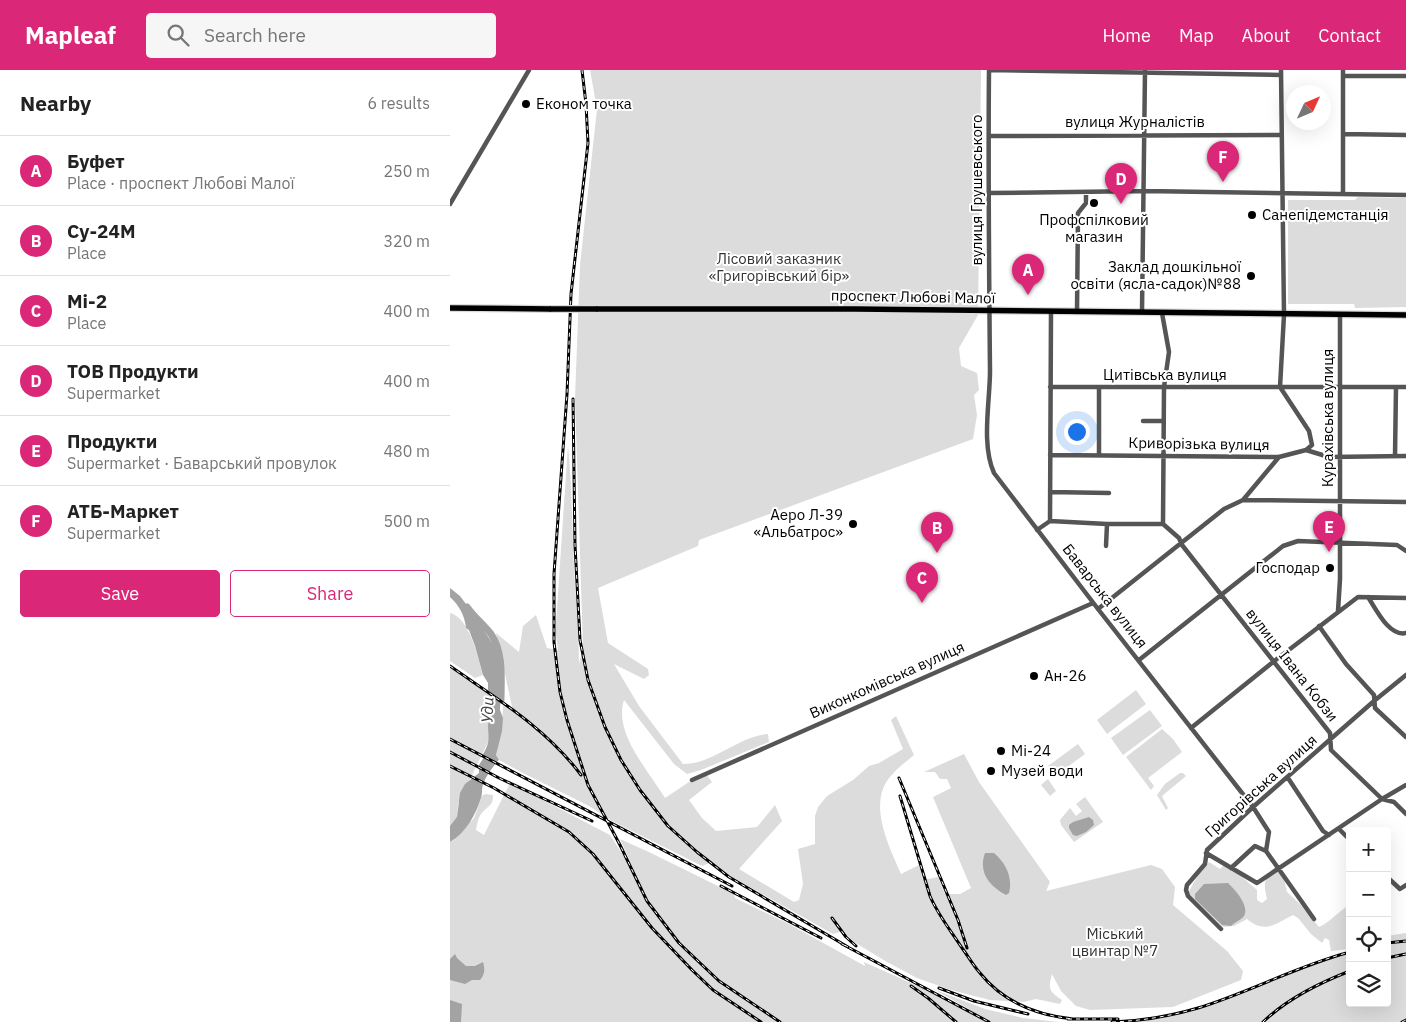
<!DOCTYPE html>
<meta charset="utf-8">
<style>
:root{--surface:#fff;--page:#f6f6f6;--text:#222;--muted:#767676;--line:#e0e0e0;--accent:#db2777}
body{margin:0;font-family:"IBM Plex Sans",sans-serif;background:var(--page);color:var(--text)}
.controls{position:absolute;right:15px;bottom:15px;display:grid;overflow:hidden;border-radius:5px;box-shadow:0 5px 20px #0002}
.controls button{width:45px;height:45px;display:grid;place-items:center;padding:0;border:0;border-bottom:1px solid var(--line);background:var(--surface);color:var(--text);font:25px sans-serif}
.compass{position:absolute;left:836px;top:15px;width:45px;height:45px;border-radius:50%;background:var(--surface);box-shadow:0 5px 20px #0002;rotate:46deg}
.you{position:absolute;left:626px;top:361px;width:18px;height:18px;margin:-12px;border:4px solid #fff;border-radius:50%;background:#1a73e8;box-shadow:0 0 0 8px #1a73e833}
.badge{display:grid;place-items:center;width:32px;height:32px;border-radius:50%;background:var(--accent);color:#fff;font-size:16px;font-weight:700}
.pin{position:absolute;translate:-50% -41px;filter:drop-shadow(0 1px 2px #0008)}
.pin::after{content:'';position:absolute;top:26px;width:18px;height:15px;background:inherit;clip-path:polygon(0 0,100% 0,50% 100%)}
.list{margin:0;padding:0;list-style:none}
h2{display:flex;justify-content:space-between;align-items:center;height:65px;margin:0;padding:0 20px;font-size:21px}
h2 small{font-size:16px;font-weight:400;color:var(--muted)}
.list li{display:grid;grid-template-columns:32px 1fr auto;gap:15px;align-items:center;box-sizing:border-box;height:70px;padding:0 20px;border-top:1px solid var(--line)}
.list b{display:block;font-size:19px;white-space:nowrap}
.list p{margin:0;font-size:16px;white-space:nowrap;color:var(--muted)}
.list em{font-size:16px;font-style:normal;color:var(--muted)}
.actions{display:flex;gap:10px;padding:15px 20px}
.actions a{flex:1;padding:11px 0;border:1px solid var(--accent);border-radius:5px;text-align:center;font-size:18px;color:var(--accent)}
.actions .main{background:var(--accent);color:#fff}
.icon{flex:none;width:28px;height:28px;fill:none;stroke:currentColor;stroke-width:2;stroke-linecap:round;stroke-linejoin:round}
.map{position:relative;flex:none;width:956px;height:952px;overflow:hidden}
header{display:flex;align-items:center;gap:30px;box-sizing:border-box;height:70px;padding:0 25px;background:var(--accent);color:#fff}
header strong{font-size:24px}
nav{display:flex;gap:28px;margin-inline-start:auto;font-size:18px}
.search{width:350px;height:45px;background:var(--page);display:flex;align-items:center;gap:12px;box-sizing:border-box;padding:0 18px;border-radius:5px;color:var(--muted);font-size:19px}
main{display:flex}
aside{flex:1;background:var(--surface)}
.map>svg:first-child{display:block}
.green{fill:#dcdcdc}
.water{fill:#a3a3a3}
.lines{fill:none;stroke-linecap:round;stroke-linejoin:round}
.river{stroke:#a3a3a3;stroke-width:7}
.major-casing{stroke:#dbdbdb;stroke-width:8}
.minor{stroke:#555;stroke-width:4.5}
.major{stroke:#000;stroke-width:5.5}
.rail-casing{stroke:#000;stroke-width:3}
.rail{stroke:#fff;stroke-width:1;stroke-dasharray:4;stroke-linecap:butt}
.major-bridge-casing{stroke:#dbdbdb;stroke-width:8;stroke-linecap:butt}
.major-bridge{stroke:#000;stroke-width:5.5}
.poi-dot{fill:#000;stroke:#fff;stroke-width:2}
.labels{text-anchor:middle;stroke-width:4;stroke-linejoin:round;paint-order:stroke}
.poi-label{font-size:15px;fill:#000;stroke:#fff;text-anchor:start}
.street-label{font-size:15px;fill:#000;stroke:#fff}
.park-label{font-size:15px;fill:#333;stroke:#fff}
.water-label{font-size:16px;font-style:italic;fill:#444;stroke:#fff}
</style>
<header>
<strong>Mapleaf</strong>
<div class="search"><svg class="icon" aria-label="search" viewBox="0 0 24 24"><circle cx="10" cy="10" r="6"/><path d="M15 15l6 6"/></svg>Search here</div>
<nav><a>Home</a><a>Map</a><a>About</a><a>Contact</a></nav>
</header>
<main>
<aside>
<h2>Nearby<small>6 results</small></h2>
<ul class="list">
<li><span class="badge">A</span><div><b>Буфет</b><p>Place · проспект Любові Малої</p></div><em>250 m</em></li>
<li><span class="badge">B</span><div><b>Су-24М</b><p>Place</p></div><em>320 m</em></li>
<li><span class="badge">C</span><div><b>Мі-2</b><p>Place</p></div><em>400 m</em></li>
<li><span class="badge">D</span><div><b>ТОВ Продукти</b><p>Supermarket</p></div><em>400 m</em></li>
<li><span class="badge">E</span><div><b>Продукти</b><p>Supermarket · Баварський провулок</p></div><em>480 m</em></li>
<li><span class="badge">F</span><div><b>АТБ-Маркет</b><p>Supermarket</p></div><em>500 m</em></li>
</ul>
<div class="actions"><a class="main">Save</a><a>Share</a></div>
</aside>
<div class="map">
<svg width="956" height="952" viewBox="0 0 956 952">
<rect width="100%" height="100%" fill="#fff"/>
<!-- green -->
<path class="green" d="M140,0H531L528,245L509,278L511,296L527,303L529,320L524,325L527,345L523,369L249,470L248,476L148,518L158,573L198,599L199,605L194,609L164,594L189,636L233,694C264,694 288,666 318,664L319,672L251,700L237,704L224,694L174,630C163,663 199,701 215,728L242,710L256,704L262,712L239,730L252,748L266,761L307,757L325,735L332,751L289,799L344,832L349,830L353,814L348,779L365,774V746L368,737L377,726L403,710L419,696L429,693L453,679L441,650L446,646L464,685C452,695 438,705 433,719C423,745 441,781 451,804L469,795L473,810L488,807L495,824H510L521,818L483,727L501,718L497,709H490L485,702H474L514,684L529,712L600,812L596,821L701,795L712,799L725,817L723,835L777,881L793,901L791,910L723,937L640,940L626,936L611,921L602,904C598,919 599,921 612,930L610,934L586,929L574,932L540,930L501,920L467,908L437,892L404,872L393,861L383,864L282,807L262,792L252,796L162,751L139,736L69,701L49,690L46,685L52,654L53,635L63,641L46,563L69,582L73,556L86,545L97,578L108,580L106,565V553L118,375C122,416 122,457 124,498C126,530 129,562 129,594L133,577L125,328L130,195L147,39Z
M908,127L956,128V237L905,238L904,234H838V130H905Z
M0,543C20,548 28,588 33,605L25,608L0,591Z
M0,598L20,610L42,627L40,650L38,654L40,664L39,670L8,734L7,749L0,757Z
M686,620L696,634L657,664L647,650Z
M700,640L712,656L673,685L661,668Z
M712,659L723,669L732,682L698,708L704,716L701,720L676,687Z
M628,674L635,684L605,706L598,696Z
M730,703H733L736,706L712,726L718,738L716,740L707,725L715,714Z
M598,709L606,721L600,726L591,715Z
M60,713L160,765L187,807L170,769L201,783L284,824L285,828L337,853L415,896L414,892L521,940L483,919L535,939L573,948L609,952H0V772L4,770L24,748L32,726L35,724L43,725C44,736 36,737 31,744C28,748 27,755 26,760L34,765Z
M635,727L653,752L624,772L611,755L610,750L620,738L626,746L632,741L626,734Z
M759,792L770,799L776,793L807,820V830L812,833L817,829C813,813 814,809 825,797L834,809L837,822L851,835L869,857C880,852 886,844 896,837L900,840V879L881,881L879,870L875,868L872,873L861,864L848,848L843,845C825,854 815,864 797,849L784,856L773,857L738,823L747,807Z
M956,863V952H684C761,945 827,903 900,883V933H937V866Z"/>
<!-- water -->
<path class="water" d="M0,518L10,526L19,538L49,583L53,603L51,614L50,640L53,648L52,661L46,685L49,690C46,692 35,708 34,712C31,717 33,723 31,728C26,744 16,763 0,772V756L7,747L10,723L15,714L29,703V695L34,687L33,684C41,671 38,667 38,654L40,650L42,627L38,620V613L33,605L25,576L19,560L16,558C15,546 9,535 0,527Z
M639,747L643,750L644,755L636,762L627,766L623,765L619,758V755L623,752Z
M535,783H544C556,793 563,808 559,823L556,825C539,816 528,802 535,783Z
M778,813C784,819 800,835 794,846C792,849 784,853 781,856L772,855L745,829V824L754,814Z
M5,884L7,888L16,896H25L33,892C35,899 35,904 30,910H22L15,914L0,910V889Z
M0,930L12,934L11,952H0Z"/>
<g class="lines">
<!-- river -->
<path class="river" d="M17,537C24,547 34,555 41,564C54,583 51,609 51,630"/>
<defs>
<path id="major" d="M0,238L101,239
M146,239H405L956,245"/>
</defs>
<!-- major casing -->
<use href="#major" class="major-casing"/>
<!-- minor -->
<path class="minor" d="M539,0C538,100 539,201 540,301C540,332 531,374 544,403L648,539L803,737L819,762L816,781L864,849
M540,0L831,5
M831,0L834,245L830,317L859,361L862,375L856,380
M893,6H956
M893,64L956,65
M539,66L831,65
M539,123L695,121L956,125
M893,123V0
M0,134L79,0
M627,242L628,143L636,133V122
M692,242L695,1
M712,243L719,282L714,317L713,454
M600,317H956
M649,317V385
M693,351H713
M600,385L829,387L856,380L879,387L956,386
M945,386L946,317
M600,422L659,423
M793,430L956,432
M600,451L657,454H713L729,468L732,475L880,663L881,680L932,729L944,732L956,744
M587,460L600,451L601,242
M656,476L657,454
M918,527C926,539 939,567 956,563
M648,539L774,439L793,430L829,387
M888,541L890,509V245
M869,556L896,594L924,625L925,638L956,667
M689,590L833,476L848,471L947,475L956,481
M741,658L823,592L908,527L956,528
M838,708L873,761L879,765
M242,710L643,533
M889,759L900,770
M756,783L807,813L932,729L956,715
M781,798L805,776L816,781
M937,807L950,819L956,815
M771,859L738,826L736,820L737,815L755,794L757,780L803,737L924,631L956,605"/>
<!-- major -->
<use href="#major" class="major"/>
<defs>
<path id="rail" d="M132,0L136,34L138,73L121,224L117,324L104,504V572L110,622L117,650L138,715L170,775L197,831L229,873L269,911L330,952
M123,329L125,475L130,570L138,610L155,657L171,690L190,720L218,756L247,782L279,807L398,877
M0,596C47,629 96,658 131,705
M0,669L282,816
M0,682L49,708L142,751
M0,696L44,718L119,762L143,784L202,858L242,900L263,920L311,952
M449,708L508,850L517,878
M450,726L480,826C488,845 501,861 512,878C518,886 523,895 530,903C553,932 586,945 623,949
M271,816L371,868
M382,848L396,867L406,876
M937,873L956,871
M392,874L539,952
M937,888L956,884
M461,916L478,928L506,952
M489,918L524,931L578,944
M618,949H668
M662,952C691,951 721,946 748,938C800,922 847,896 900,882
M813,952C837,929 869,913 900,901
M952,952L956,950"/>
</defs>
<!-- rail casing -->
<use href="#rail" class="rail-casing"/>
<!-- rail -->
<use href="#rail" class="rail"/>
<defs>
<path id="major-bridge" d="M101,239H146"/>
</defs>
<!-- major-bridge casing -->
<use href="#major-bridge" class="major-bridge-casing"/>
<!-- major-bridge -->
<use href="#major-bridge" class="major-bridge"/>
</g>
<!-- markers -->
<g class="poi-dot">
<circle cx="76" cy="34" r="5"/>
<circle cx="644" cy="133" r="5"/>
<circle cx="802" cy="145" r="5"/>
<circle cx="801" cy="206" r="5"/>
<circle cx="403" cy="454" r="5"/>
<circle cx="880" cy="498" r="5"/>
<circle cx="584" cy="606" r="5"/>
<circle cx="551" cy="681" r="5"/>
<circle cx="541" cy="701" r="5"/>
</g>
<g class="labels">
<!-- poi labels -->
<g class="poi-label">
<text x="86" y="39">Економ точка</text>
<text x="812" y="150">Санепідемстанція</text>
<text x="644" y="155" text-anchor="middle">Профспілковий<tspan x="644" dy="17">магазин</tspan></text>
<text x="791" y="202" text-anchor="end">Заклад дошкільної<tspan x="791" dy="17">освіти (ясла-садок)№88</tspan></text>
<text x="393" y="450" text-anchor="end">Аеро Л-39<tspan x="393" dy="17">«Альбатрос»</tspan></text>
<text x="870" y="503" text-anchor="end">Господар</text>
<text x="594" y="611">Ан-26</text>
<text x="561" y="686">Мі-24</text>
<text x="551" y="706">Музей води</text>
</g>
<!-- street labels -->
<g class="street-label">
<text x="685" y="57">вулиця Журналістів</text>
<text transform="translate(527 120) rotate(-90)" y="5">вулиця Грушевського</text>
<text transform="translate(463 227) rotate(1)" y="5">проспект Любові Малої</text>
<text x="715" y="310">Цитівська вулиця</text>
<text transform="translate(878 348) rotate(-90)" y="5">Курахівська вулиця</text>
<text transform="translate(749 374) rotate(1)" y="5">Криворізька вулиця</text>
<text transform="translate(655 526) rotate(52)" y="5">Баварська вулиця</text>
<text transform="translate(842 595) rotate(52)" y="5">вулиця Івана Кобзи</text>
<text transform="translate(437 610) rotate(-24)" y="5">Виконкомівська вулиця</text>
<text transform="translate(811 716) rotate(-42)" y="5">Григорівська вулиця</text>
</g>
<!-- park labels -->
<g class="park-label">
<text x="329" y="194">Лісовий заказник<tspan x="329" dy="17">«Григорівський бір»</tspan></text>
<text x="665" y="869">Міський<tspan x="665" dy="17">цвинтар №7</tspan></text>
</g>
<!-- water labels -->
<g class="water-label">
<text transform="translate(37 640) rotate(-88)" y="6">Уди</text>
</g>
</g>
</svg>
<div class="controls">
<button>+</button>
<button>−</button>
<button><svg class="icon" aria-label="locate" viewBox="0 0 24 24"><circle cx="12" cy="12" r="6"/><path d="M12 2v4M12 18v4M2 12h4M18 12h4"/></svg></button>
<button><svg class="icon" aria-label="layers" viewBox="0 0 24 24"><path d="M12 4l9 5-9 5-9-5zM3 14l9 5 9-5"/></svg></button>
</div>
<svg class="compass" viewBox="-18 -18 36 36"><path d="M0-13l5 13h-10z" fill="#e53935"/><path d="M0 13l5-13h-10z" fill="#767676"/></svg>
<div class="you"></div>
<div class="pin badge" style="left:578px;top:225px">A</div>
<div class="pin badge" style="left:487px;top:483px">B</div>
<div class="pin badge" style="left:472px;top:533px">C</div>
<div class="pin badge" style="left:671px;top:134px">D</div>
<div class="pin badge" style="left:879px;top:482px">E</div>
<div class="pin badge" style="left:773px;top:112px">F</div>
</div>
</main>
